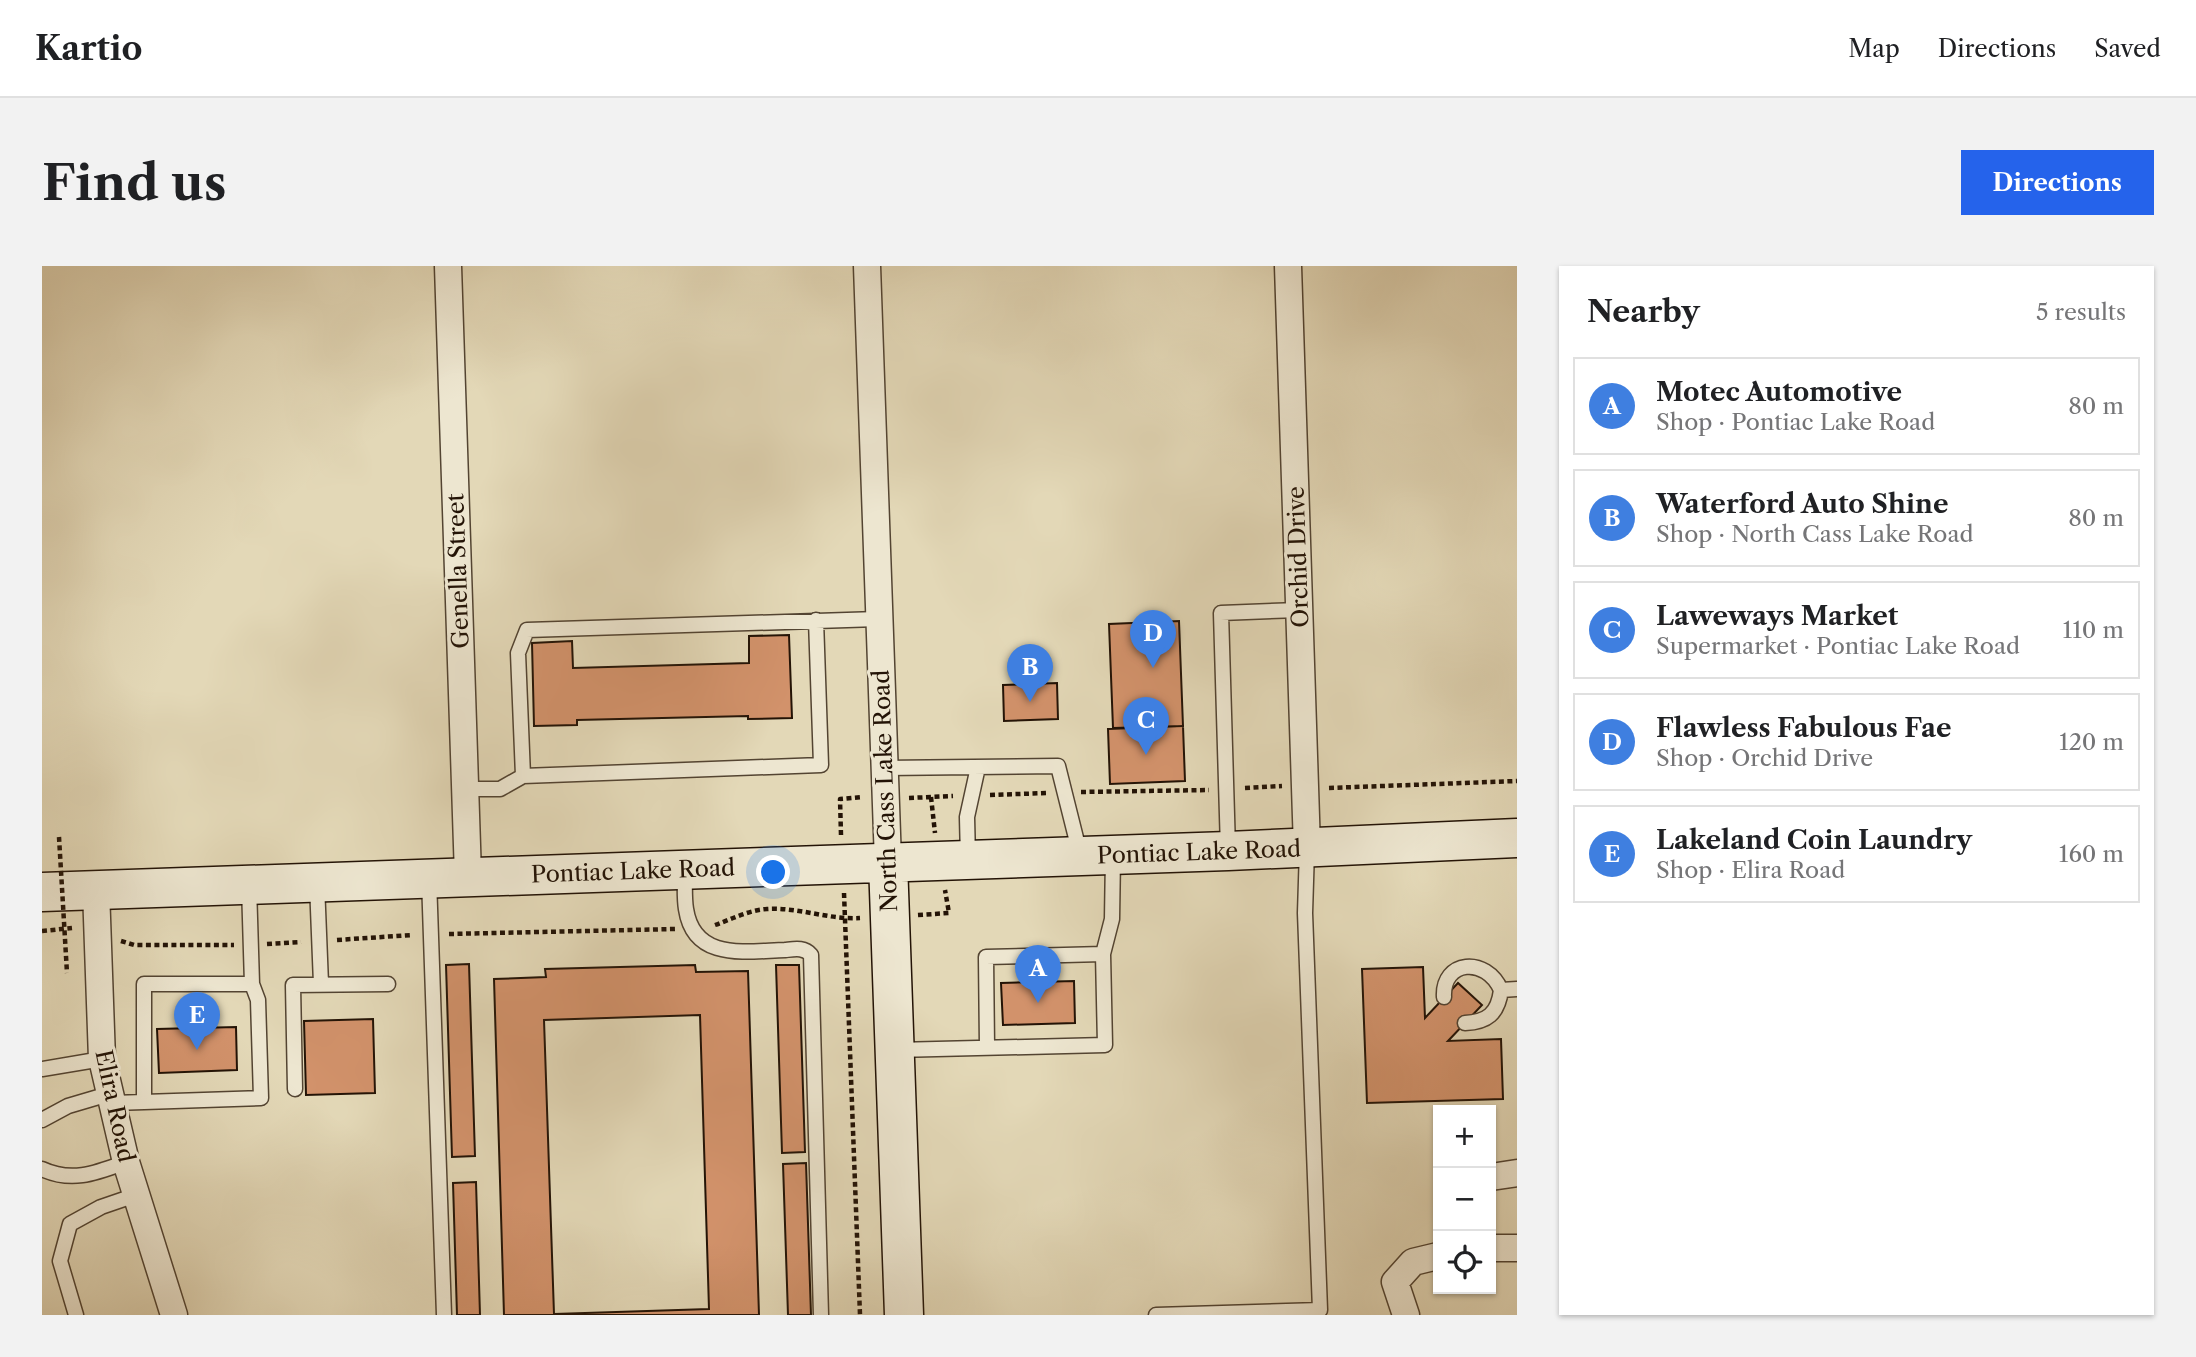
<!DOCTYPE html>
<meta charset="utf-8">
<style>
:root{--surface:#fff;--page:#f2f2f2;--text:#202124;--muted:#757577;--line:#e0e0e0;--accent:#2563eb}
body{margin:0;font-family:"Libre Caslon Text",serif;background:var(--page);color:var(--text)}
.controls{position:absolute;right:21px;bottom:21px;display:grid;overflow:hidden;border-radius:0px;box-shadow:0 2px 5px #0004}
.controls button{width:63px;height:63px;display:grid;place-items:center;padding:0;border:0;border-bottom:2px solid var(--line);background:var(--surface);color:var(--text);font:35px sans-serif}
.you{position:absolute;left:732px;top:607px;width:24px;height:24px;margin:-18px;border:5px solid #fff;border-radius:50%;background:#1a73e8;box-shadow:0 0 0 10px #1a73e833}
.badge{display:grid;place-items:center;width:46px;height:46px;border-radius:50%;background:var(--accent);color:#fff;font-size:23px;font-weight:700}
.pin{position:absolute;translate:-50% -58px;filter:drop-shadow(0 2px 4px #0008)}
.pin::after{content:'';position:absolute;top:37px;width:24px;height:21px;background:inherit;clip-path:polygon(0 0,100% 0,50% 100%)}
.list{margin:0;padding:0;list-style:none}
h2{display:flex;justify-content:space-between;align-items:center;height:91px;margin:0;padding:0 28px;font-size:30px}
h2 small{font-size:23px;font-weight:400;color:var(--muted)}
.list li{display:grid;grid-template-columns:46px 1fr auto;gap:21px;align-items:center;box-sizing:border-box;height:98px;margin:0 14px 14px;padding:0 14px;border:2px solid var(--line);border-radius:0px}
.list b{display:block;font-size:26px;white-space:nowrap}
.list p{margin:0;font-size:23px;white-space:nowrap;color:var(--muted)}
.list em{font-size:23px;font-style:normal;color:var(--muted)}
.icon{flex:none;width:38px;height:38px;fill:none;stroke:currentColor;stroke-width:2;stroke-linecap:round;stroke-linejoin:round}
.map{position:relative;flex:none;width:1475px;height:1049px;overflow:hidden;border-radius:0px}
header{display:flex;align-items:center;gap:42px;box-sizing:border-box;height:98px;padding:0 35px;background:var(--surface);border-bottom:2px solid var(--line)}
header strong{font-size:33px}
nav{display:flex;gap:38px;margin-inline-start:auto;font-size:24px}
.intro{display:flex;align-items:center;justify-content:space-between;box-sizing:border-box;height:168px;padding:0 42px}
h1{margin:0;font-size:49px}
.button{padding:18px 32px;border-radius:0px;background:var(--accent);color:#fff;font-size:24px;font-weight:700}
main{display:flex;gap:42px;padding:0 42px}
aside{flex:1;background:var(--surface);border-radius:0px;box-shadow:0 2px 5px #0004}
.map>svg:first-child{display:block}
.building{fill:#d2926b;stroke:#231306;stroke-width:2;fill-rule:evenodd}
.lines{fill:none;stroke-linecap:round;stroke-linejoin:round}
.lane-casing{stroke:#534432;stroke-width:17}
.street-casing{stroke:#534432;stroke-width:29}
.secondary-casing{stroke:#231306;stroke-width:41}
.path{stroke:#231306;stroke-width:4.5;stroke-dasharray:5 3.5;stroke-linecap:butt}
.lane{stroke:#ede6d0;stroke-width:14}
.street{stroke:#ede6d0;stroke-width:26}
.secondary{stroke:#ede6d0;stroke-width:38}
.path-bridge{stroke:#231306;stroke-width:4.5;stroke-dasharray:5 3.5;stroke-linecap:butt}
.labels{text-anchor:middle;stroke-width:6;stroke-linejoin:round;paint-order:stroke}
.street-label{font-size:23px;fill:#231306;stroke:#ede6d0}
</style>
<header>
<strong>Kartio</strong>
<nav><a>Map</a><a>Directions</a><a>Saved</a></nav>
</header>
<div class="intro"><h1>Find us</h1><a class="button">Directions</a></div>
<main>
<div class="map">
<svg width="1475" height="1049" viewBox="0 0 1475 1049">
<rect width="100%" height="100%" fill="#e3d8b7"/>
<filter id="stains"><feTurbulence type="fractalNoise" baseFrequency=".00286" numOctaves="4"/><feColorMatrix values="0 0 0 0 .2 0 0 0 0 .09 0 0 0 0 .02 0 0 0 .5 -.17"/></filter>
<radialGradient id="worn" r=".72"><stop offset=".6" stop-color="#630" stop-opacity="0"/><stop offset="1" stop-color="#630" stop-opacity=".3"/></radialGradient>
<!-- building -->
<path class="building" d="M1137,355L1141,460L1071,462L1067,358Z
M747,369L750,452L706,453V450L535,454V459L492,460L490,377L530,375L531,402L707,397V370Z
M1015,417L1016,453L962,455L961,419Z
M1141,460L1143,515L1068,518L1066,463Z
M427,698L433,890L410,891L404,699Z
M653,699L654,706L706,705L717,1049H462L452,713L504,711L503,703ZM658,749L667,1043L512,1048L502,754Z
M734,699H757L763,886L740,887Z
M1381,701L1383,752L1416,717L1440,739L1406,775L1459,773L1461,833L1325,837L1320,703Z
M1032,715L1033,757L961,759L959,717Z
M331,753L333,827L264,829L262,755Z
M194,761L195,804L117,807L115,763Z
M764,897L769,1049H746L741,898Z
M434,916L438,1049H415L411,917Z"/>
<g class="lines">
<defs>
<path id="lane" d="M774,354L779,499L481,510L476,387L485,364L836,353
M842,502L1016,500L1038,588
M423,523H458L481,510
M1186,583L1179,347L1257,344
M926,593L925,551L936,501
M643,604C643,617 642,631 644,643C652,696 705,685 743,684C753,683 762,681 769,689L779,1049
M387,613L402,1049
M275,618L279,718
M207,620L210,718H102V836L219,832L216,734L210,718
M1459,724L1475,723
M1402,731C1400,694 1444,690 1459,724C1456,748 1445,756 1423,757
M945,781L944,691L1061,688
M854,784L1063,779L1061,688L1070,653L1071,590
M0,803L60,793
M253,823L251,719L346,718
M71,837L102,836
M0,854L26,840L70,827
M0,903C30,917 54,907 84,896
M34,1049L18,995L28,958L59,941L94,929
M1114,1049L1278,1044L1263,647L1265,583"/>
<path id="street" d="M406,0L426,610
M825,0L846,596
M1246,0L1265,582
M54,624L60,793L84,896L132,1049
M1449,911L1475,907
M1449,982H1475
M1364,1049L1353,1016L1371,996L1396,990"/>
<path id="secondary" d="M846,596L862,1049
M0,626L1186,585L1475,572"/>
</defs>
<!-- lane casing -->
<use href="#lane" class="lane-casing"/>
<!-- street casing -->
<use href="#street" class="street-casing"/>
<!-- secondary casing -->
<use href="#secondary" class="secondary-casing"/>
<!-- path -->
<path class="path" d="M1203,522L1240,520
M1287,522L1475,515
M1039,526L1167,524
M948,529L1006,527
M889,531L893,567
M867,532L911,530
M799,569L798,533L820,531
M802,627L818,1049
M876,649L907,647L903,624
M673,659C690,653 707,644 725,643C757,641 787,654 818,652
M0,665L30,662
M407,668L633,663
M295,674L370,669
M79,675L92,679H192
M225,678L259,676"/>
<!-- lane -->
<use href="#lane" class="lane"/>
<!-- street -->
<use href="#street" class="street"/>
<!-- secondary -->
<use href="#secondary" class="secondary"/>
<!-- path-bridge -->
<path class="path-bridge" d="M17,571L25,707"/>
</g>
<g class="labels">
<!-- street labels -->
<g class="street-label">
<text transform="translate(1256 291) rotate(-92)" y="8">Orchid Drive</text>
<text transform="translate(416 305) rotate(-92)" y="8">Genella Street</text>
<text transform="translate(843 525) rotate(-92)" y="8">North Cass Lake Road</text>
<text transform="translate(1157 586) rotate(-2)" y="8">Pontiac Lake Road</text>
<text transform="translate(591 605) rotate(-2)" y="8">Pontiac Lake Road</text>
<text transform="translate(73 840) rotate(78)" y="8">Elira Road</text>
</g>
</g>
<rect width="100%" height="100%" filter="url(#stains)"/>
<rect width="100%" height="100%" fill="url(#worn)"/>
</svg>
<div class="controls">
<button>+</button>
<button>−</button>
<button><svg class="icon" aria-label="locate" viewBox="0 0 24 24"><circle cx="12" cy="12" r="6"/><path d="M12 2v4M12 18v4M2 12h4M18 12h4"/></svg></button>
</div>
<div class="you"></div>
<div class="pin badge" style="left:996px;top:737px;background:#3f7fe0">A</div>
<div class="pin badge" style="left:988px;top:436px;background:#3f7fe0">B</div>
<div class="pin badge" style="left:1104px;top:489px;background:#3f7fe0">C</div>
<div class="pin badge" style="left:1111px;top:402px;background:#3f7fe0">D</div>
<div class="pin badge" style="left:155px;top:784px;background:#3f7fe0">E</div>
</div>
<aside>
<h2>Nearby<small>5 results</small></h2>
<ul class="list">
<li><span class="badge" style="background:#3f7fe0">A</span><div><b>Motec Automotive</b><p>Shop · Pontiac Lake Road</p></div><em>80 m</em></li>
<li><span class="badge" style="background:#3f7fe0">B</span><div><b>Waterford Auto Shine</b><p>Shop · North Cass Lake Road</p></div><em>80 m</em></li>
<li><span class="badge" style="background:#3f7fe0">C</span><div><b>Laweways Market</b><p>Supermarket · Pontiac Lake Road</p></div><em>110 m</em></li>
<li><span class="badge" style="background:#3f7fe0">D</span><div><b>Flawless Fabulous Fae</b><p>Shop · Orchid Drive</p></div><em>120 m</em></li>
<li><span class="badge" style="background:#3f7fe0">E</span><div><b>Lakeland Coin Laundry</b><p>Shop · Elira Road</p></div><em>160 m</em></li>
</ul>
</aside>
</main>
